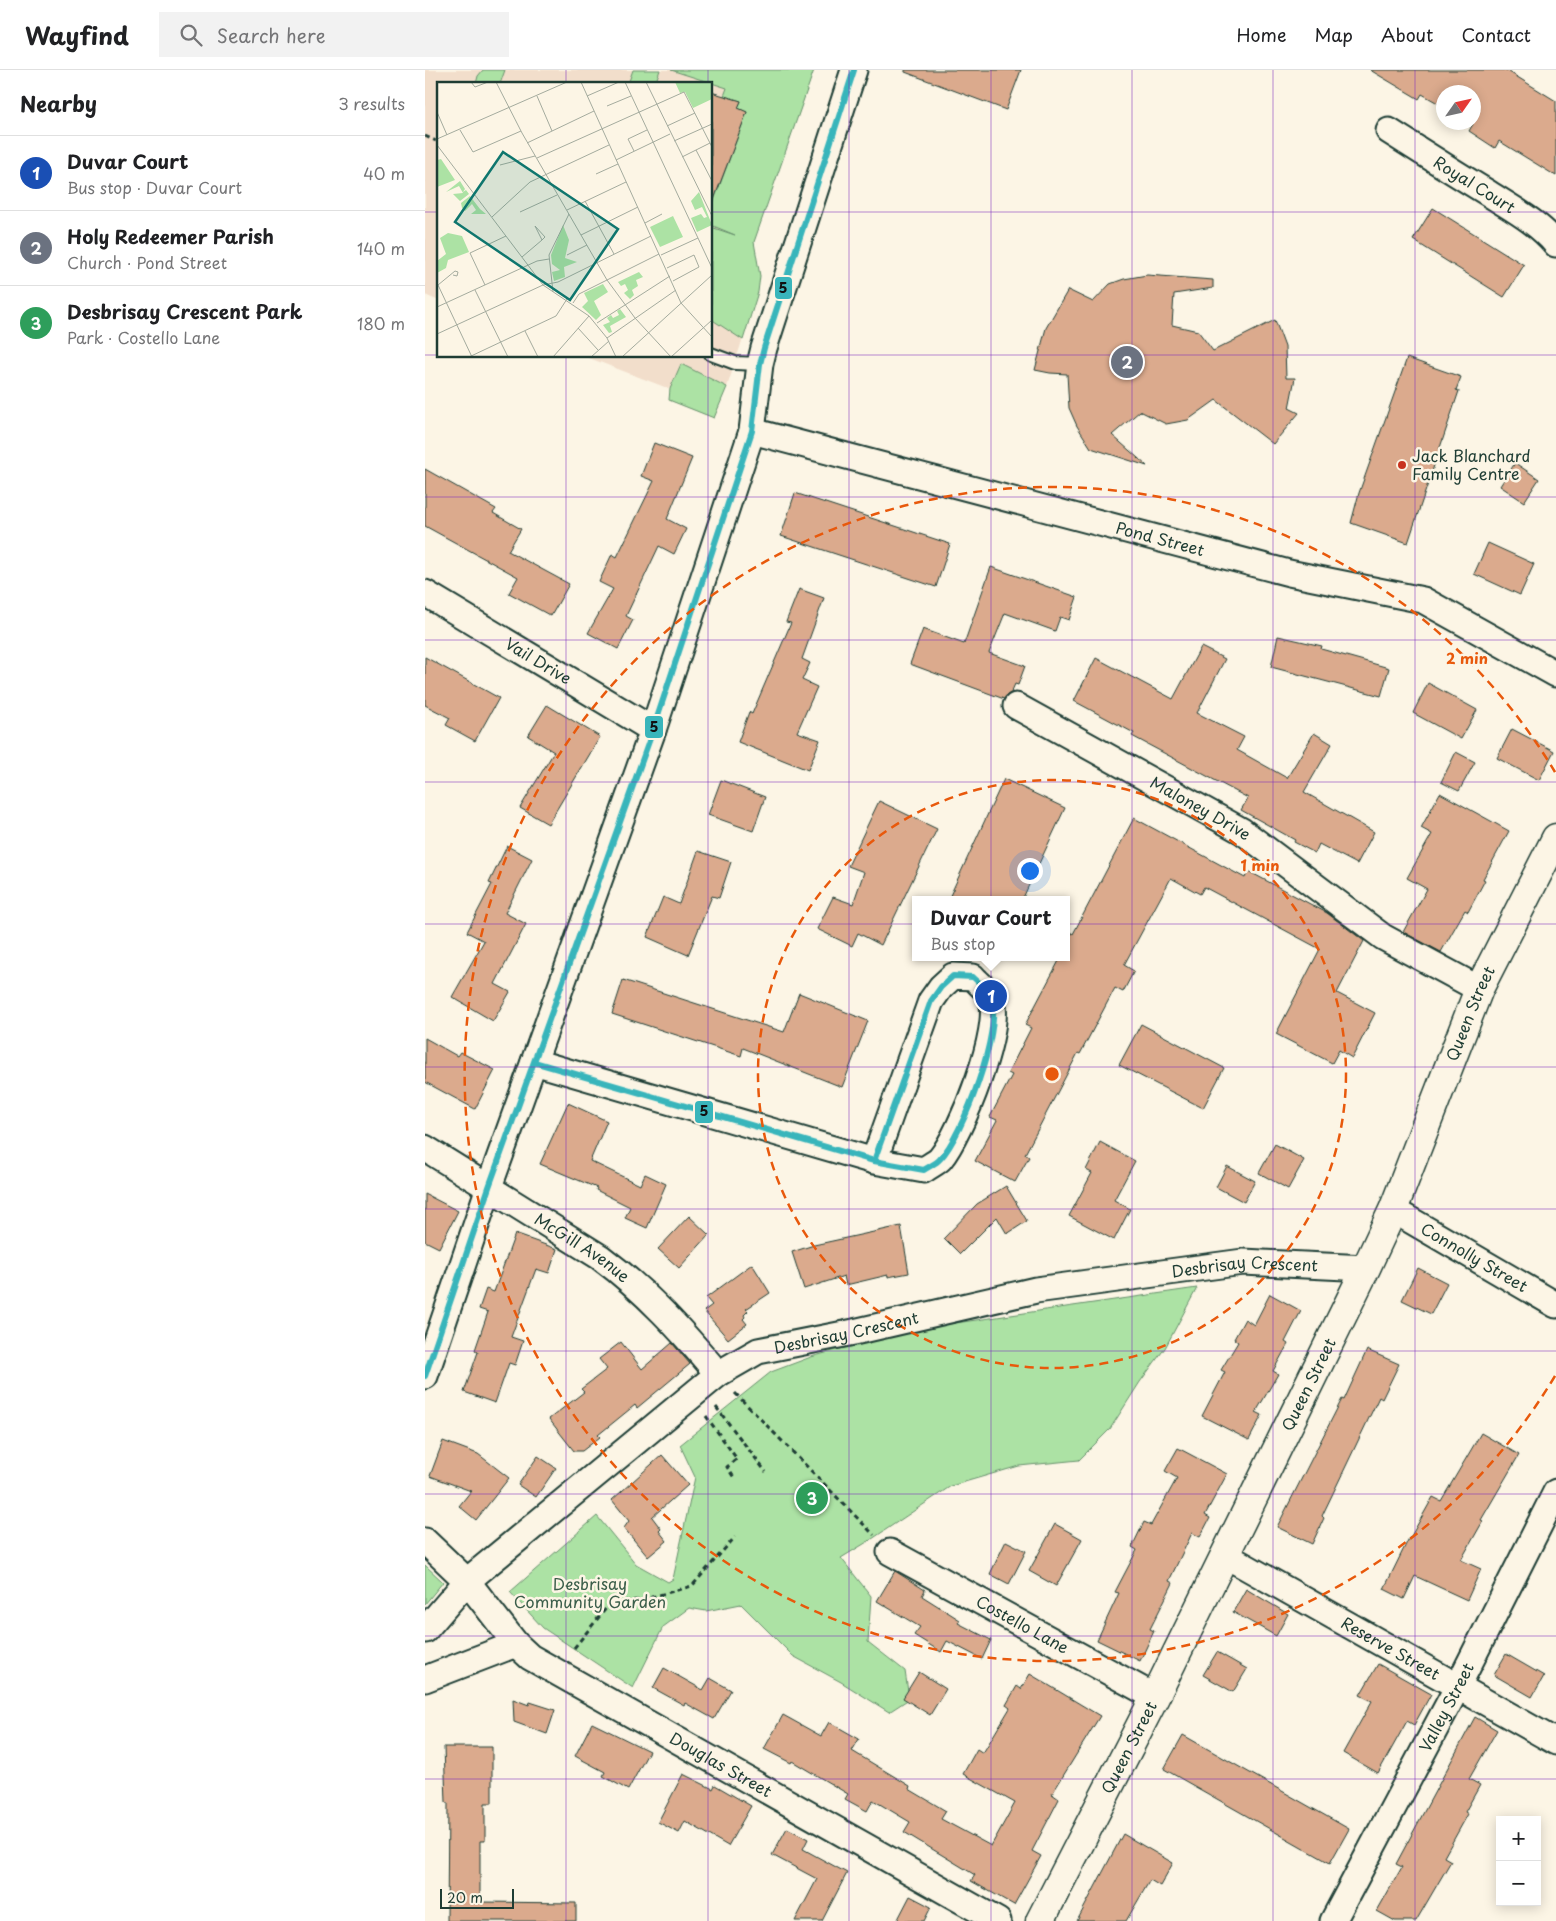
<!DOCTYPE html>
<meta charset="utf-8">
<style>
:root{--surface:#fff;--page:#f2f2f2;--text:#202124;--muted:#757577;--line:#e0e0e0;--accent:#c8321e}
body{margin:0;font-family:"Playpen Sans",sans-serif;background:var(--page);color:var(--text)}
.controls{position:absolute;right:15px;bottom:15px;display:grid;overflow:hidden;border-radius:0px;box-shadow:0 2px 12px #0003}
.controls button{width:45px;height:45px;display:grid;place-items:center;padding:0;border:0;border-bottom:1px solid var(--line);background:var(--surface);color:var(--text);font:25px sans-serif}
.compass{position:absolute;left:1011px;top:15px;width:45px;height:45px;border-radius:50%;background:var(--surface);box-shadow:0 2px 12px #0003;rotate:56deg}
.scale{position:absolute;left:15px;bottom:12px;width:74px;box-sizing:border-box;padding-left:5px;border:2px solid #1f3d34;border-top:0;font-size:14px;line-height:18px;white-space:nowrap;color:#1f3d34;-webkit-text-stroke:4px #fcf5e5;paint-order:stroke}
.you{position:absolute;left:604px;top:800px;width:18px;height:18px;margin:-12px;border:4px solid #fff;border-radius:50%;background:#1a73e8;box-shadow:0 0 0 8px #1a73e833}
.badge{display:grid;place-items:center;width:32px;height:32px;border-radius:50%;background:var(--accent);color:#fff;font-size:16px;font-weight:700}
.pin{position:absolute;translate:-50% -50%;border:2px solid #fff;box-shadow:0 1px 5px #0006}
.popup{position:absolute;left:487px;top:826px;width:158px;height:65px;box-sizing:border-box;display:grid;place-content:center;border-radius:0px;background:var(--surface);filter:drop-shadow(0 1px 4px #0005);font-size:16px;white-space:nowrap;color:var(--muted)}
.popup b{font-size:19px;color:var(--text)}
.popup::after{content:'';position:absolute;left:50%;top:100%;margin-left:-10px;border:10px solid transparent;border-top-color:var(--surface)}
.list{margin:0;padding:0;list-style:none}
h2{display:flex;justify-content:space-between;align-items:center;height:65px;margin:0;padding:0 20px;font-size:21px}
h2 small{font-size:16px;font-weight:400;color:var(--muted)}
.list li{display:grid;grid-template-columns:32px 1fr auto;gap:15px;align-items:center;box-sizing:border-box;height:75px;padding:0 20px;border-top:1px solid var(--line)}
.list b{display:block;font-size:19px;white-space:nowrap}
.list p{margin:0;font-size:16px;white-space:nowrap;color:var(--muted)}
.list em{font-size:16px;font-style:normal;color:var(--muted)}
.icon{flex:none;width:28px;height:28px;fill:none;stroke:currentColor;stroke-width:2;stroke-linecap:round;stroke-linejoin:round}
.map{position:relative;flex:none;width:1131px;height:1851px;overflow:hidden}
header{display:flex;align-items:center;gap:30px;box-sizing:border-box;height:70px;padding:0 25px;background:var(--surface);border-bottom:1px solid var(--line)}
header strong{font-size:24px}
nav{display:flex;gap:28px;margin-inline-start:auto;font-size:18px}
.search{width:350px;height:45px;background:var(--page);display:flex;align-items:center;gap:12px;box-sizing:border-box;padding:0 18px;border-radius:0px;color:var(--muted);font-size:19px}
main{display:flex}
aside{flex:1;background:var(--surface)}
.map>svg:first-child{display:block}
.built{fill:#f2decb}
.green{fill:#ace2a4;stroke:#66906c}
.building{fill:#dbaa8d;stroke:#1f3d34}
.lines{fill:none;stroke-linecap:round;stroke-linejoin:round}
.service-casing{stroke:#1f3d34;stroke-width:16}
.minor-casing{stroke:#1f3d34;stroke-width:29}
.tertiary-casing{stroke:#1f3d34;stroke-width:31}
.path{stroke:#1f3d34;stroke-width:3;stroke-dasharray:5 4;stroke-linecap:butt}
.service{stroke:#fcf5e5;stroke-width:12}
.minor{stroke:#fcf5e5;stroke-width:25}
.tertiary{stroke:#fcf5e5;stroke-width:28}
.bus-1-casing{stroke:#fcf5e5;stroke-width:10}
.bus-1{stroke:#39b5bb;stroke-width:6}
.grid{fill:none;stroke:#7b2cbf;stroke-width:1;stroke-opacity:0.55}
.ring{fill:none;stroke:#e8590c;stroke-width:2.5;stroke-dasharray:9 6}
.poi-dot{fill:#c8321e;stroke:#fcf5e5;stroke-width:2}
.labels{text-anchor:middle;stroke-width:5;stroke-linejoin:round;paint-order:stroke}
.street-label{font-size:16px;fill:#1f3d34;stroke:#fcf5e5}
.poi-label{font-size:16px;fill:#1f3d34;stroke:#fcf5e5;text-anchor:start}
.park-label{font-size:16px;fill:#3b5e4a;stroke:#fcf5e5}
.inset-road{fill:none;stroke:#a4ab9e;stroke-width:1}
.view{fill:#0f766e;fill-opacity:0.15;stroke:#0f766e;stroke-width:2.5}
.inset-edge{fill:none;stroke:#1f3d34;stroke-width:2.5}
.centre{fill:#e8590c;stroke:#fcf5e5;stroke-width:2.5}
.ring-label{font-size:15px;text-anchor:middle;font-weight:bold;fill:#e8590c;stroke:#fcf5e5;stroke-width:5;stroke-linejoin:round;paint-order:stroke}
.line-badge{stroke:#fcf5e5;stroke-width:2}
.pale-badge-label{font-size:14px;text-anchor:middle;font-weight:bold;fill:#111}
</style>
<header>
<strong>Wayfind</strong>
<div class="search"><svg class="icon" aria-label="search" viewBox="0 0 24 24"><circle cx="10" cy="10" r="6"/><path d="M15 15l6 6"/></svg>Search here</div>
<nav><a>Home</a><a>Map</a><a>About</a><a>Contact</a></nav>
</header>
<main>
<aside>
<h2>Nearby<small>3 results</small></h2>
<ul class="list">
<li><span class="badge" style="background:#1a4fb4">1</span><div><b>Duvar Court</b><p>Bus stop · Duvar Court</p></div><em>40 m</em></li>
<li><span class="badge" style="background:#6b7280">2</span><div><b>Holy Redeemer Parish</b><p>Church · Pond Street</p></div><em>140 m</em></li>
<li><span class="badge" style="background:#2e9e5b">3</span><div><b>Desbrisay Crescent Park</b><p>Park · Costello Lane</p></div><em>180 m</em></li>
</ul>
</aside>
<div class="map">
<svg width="1131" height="1851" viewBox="0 0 1131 1851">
<rect width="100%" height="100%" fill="#fcf5e5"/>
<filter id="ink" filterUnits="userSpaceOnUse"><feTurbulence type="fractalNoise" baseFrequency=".02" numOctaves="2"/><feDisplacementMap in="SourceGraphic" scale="10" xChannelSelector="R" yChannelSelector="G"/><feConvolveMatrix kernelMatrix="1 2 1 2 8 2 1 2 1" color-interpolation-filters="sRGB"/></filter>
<g filter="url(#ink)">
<!-- built -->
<path class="built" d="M0,0H389L329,172L335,206L333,222L302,317L289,348L244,330L245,319L159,286H286V14H14V231L0,225Z"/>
<!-- green -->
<path class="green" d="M58,0H80L75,14H51L53,6Z
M208,0H235L230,14H203Z
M246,0H389L329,172L335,206L333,222L318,270L286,249V157L310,165L286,155V133H288L322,42L313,38L316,31L299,26L302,18Z
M256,294L302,317L289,348L244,330L245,319Z
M772,1218L740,1278L715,1312L685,1359L654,1390L594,1396L526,1416L447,1469L416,1488L446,1526L443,1572L480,1601L484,1629L464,1642L416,1612L368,1586L316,1534L281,1541L264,1538L238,1557L208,1618L118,1558L85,1522L172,1446L211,1494L243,1512L248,1509L270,1407L255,1375L346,1302L386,1287L463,1266L510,1256Z
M0,1495L18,1512L0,1534Z"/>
<!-- building -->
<path class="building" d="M480,0H596L581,40L480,2Z
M945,0H1081L1131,31V106L1074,71L1070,78L1044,61L1048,54L1045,52H1048V22H1018V36L997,24L994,29Z
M286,22L316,31L313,38L322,42L288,132H286Z
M1008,138L1099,195L1079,227L988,170Z
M722,205L788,210V218L749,224L747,255L773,261L788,281L850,250L860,277L861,308H870L864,338L874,343L848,374L791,330L763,350L741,354L715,341L687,365L722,396L666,378L652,356L644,338L642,304L625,303L610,300L621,258L643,220L668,232L685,214L699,209Z
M982,288L1036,307L1031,320L1034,321L983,473L926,453L934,423Z
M229,373L267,388L242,449L261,459L249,484L234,476L201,546L208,550L193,579L163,563L188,519L174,512L187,484L192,487L229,411L216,406Z
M1090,393L1114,409L1099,432L1075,416Z
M0,399L71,439L68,443L96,459L83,481L144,514L126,546L84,523L93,507L0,456Z
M370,423L525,474L511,517L356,466Z
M1063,473L1109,494L1095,525L1049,504Z
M566,497L652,527L644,550L635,547L630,561L580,543L564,583L600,596L593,615L590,614L586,623L579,629L485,594L498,559L539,574Z
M374,519L399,528L377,589L385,593L377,610L392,617L372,662L395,670L383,700L313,672L324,642L327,644L366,553L361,552Z
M853,566L897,576L896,579L964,598L956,626L846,597Z
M776,577L800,589L772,643L819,667L812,680L862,708L889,663L907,674L879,722L949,762L932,794L894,774L890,783L869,772L870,770L816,740L823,728L707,666L709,663L649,631L671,588L748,629Z
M0,587L74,628L50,671L21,655L25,648L0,635Z
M1003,613L1052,640L1036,669L988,643Z
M122,635L175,667L123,754L95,738L129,682L103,666Z
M1087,659L1129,681L1114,710L1072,688Z
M1031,682L1050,692L1034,721L1016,712Z
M579,709L640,738L597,830H523Z
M296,710L340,727L328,761L283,745Z
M1015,723L1084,761L1058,809L1060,810L1043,842L1040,840L1016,882L978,862L1002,819L982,808L1007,764L996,758Z
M454,731L512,759L456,875L433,863L427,876L392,859L408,827L428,834L439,802L423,796Z
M709,748L820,808L823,801L902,843L939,871L912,923L950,943L927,988L914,980L907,993L851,964L895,879L779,817L775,824L746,808L699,895L709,901L698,922L690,918L655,984L653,983L600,1084L604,1087L590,1112L550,1091L572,1050L565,1047L587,1005L583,1003L606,958L600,955L636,887H641V860L648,864Z
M82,776L107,789L80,843L101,854L70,914L85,922L68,951L27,927L59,871L42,862L67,814L64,813Z
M273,781L306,792L294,828L287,826L263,885L222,867L238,827L254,834Z
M198,910L359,962L374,923L443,951L417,1017L318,978L316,986L187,944Z
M716,954L799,998L778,1038L694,995Z
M0,968L32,986L35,982L70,1000L50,1039L0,1012Z
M143,1033L182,1051L165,1091L215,1115L220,1104L241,1114L222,1158L200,1148L205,1137L171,1120L172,1118L115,1094Z
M675,1072L710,1091L689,1130L705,1139L689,1170L644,1146L667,1103L661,1100Z
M850,1074L879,1090L863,1119L834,1103Z
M802,1096L830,1111L819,1132L791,1117Z
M581,1116L602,1151L582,1164L572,1147L535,1184L519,1168L552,1134Z
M0,1124L33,1141L14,1178L0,1171Z
M264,1146L284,1165L254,1198L233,1179Z
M476,1156L484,1203L463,1207V1205L421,1215L419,1206L379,1219L367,1182L389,1175Z
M90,1164L132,1179L124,1203L111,1199L86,1267L98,1271L90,1295L84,1293L70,1333L39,1322L53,1282L50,1280L63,1242L54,1239L61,1219L69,1222Z
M327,1194L345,1223L321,1239L323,1241L319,1245L320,1247L318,1249L322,1254L303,1269L279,1241L287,1235L281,1228Z
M993,1198L1022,1213L1006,1244L977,1230Z
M845,1224L876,1241L860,1272L863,1274L848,1301L853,1304L831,1342L837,1345L824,1370L777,1346L800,1302L796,1300L813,1272L809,1269L820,1249L829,1255Z
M196,1272L217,1299L247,1273L265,1294L212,1338L210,1335L173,1365L175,1367L157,1381H149L124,1349L159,1322L156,1319L182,1299L174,1289Z
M942,1280L974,1294L957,1329L954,1327L922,1394L897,1446L899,1448L887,1474L852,1457L917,1329L919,1330Z
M1056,1363L1094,1385L1056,1450L1058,1451L1036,1490L1056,1499L1042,1530L990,1506L979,1529L959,1519L984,1468H985L1008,1427L1016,1431Z
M18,1371L53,1384L84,1408L51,1450L34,1436L46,1421L5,1406Z
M753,1378L802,1404L780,1445L785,1448L775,1467L767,1463L744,1511L748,1513L725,1559L729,1561L715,1591L672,1570L694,1523L690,1522L712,1480L707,1477L719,1452L726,1455L752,1408L740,1401Z
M237,1385L263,1415L227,1447L236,1459L234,1461L242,1471L223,1487L199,1458L204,1451L187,1430Z
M113,1386L131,1398L111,1427L93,1415Z
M630,1454L657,1469L631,1516L604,1501Z
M581,1471L601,1481L584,1514L565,1504Z
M470,1501L500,1520L497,1526L535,1550L533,1553L566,1570L557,1589L522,1571L516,1582L489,1565L495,1557L452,1531Z
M821,1519L863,1544L851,1566L808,1542Z
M792,1582L822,1599L808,1622L778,1605Z
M1081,1584L1119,1606L1107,1627L1069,1605Z
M953,1594L1006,1624L989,1655L982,1651L953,1703L918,1683L947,1631L935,1625Z
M239,1598L278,1620L285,1608L306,1620L289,1649L260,1633L259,1635L228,1618Z
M494,1602L521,1619L505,1645L478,1628Z
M605,1604L675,1646L627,1724L634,1729L607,1781L616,1786L589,1835L546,1811L550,1805L479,1762L485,1752L448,1730L442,1741L420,1729L423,1724L367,1691L366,1693L339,1679L358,1645L396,1666L404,1652L434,1669L427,1681L485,1716L484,1719L521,1741L516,1749L566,1776L590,1733L538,1704L552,1679L558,1683L585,1638L581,1635L592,1616L596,1619Z
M88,1629L104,1635L105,1632L130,1640L122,1664L89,1652Z
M1050,1647L1072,1660L1044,1709L1055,1715L1040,1742L1043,1744L1019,1787L1026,1791L991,1851H970L952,1841L977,1797L971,1794Z
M167,1653L224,1681L203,1720L178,1706L180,1702L150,1686Z
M758,1665L924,1759L905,1793L739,1699Z
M19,1677H67V1733H60V1771H55V1832L151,1833V1851H22L23,1733L21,1732Z
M258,1704L288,1719L290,1715L326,1736L303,1776L260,1751L254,1763L233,1752Z
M362,1758L383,1769L378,1779L422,1803L397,1851H370L392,1809L347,1785Z
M698,1764L748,1793L735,1816L725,1810L701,1851H652Z
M485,1826L506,1837L499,1851H472Z"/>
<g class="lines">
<defs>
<path id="service" d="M286,284L310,293L335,294"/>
<g id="minor">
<path id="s1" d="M964,61C997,82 1030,103 1063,123C1086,138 1113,152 1131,174"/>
<path id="s2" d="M327,361L864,503L998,530L1131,604"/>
<path id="s3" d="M0,523L228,660"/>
<path id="s4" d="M591,636L817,761L958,867L1054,919"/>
<path d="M109,992L449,1091L499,1100C504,1096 511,1093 515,1089C536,1064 579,957 566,927C563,920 553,913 548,907L528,906L516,917L506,931L449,1091"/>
<path id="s5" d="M0,1078L175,1187C221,1221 257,1261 293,1304"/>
<path id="s6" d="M968,1140L1131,1235"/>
<path d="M0,1306L64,1117L228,660L327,361L335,294L339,278L429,0"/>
<path id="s7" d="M0,1471L42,1511L91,1574L105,1587L573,1851"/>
<path id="s8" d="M465,1482L730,1627"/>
<path id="s9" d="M800,1485L1131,1672"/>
<path id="s10" d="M0,1560L42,1511L293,1304L333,1281L429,1262L611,1220L818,1192L941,1198"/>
<path d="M0,1609L91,1574"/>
<path id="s11" d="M908,1851L1033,1616L1131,1422"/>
</g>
<g id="tertiary">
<path id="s12" d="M615,1851L730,1627L941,1198L968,1140L1054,919L1131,768"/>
</g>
</defs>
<!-- service casing -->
<use href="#service" class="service-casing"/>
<!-- minor casing -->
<use href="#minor" class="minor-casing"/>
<!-- tertiary casing -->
<use href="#tertiary" class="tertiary-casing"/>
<!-- path -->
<path class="path" d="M0,66L11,71
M310,1323L449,1465
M291,1337L341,1402
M281,1346L312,1389L302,1397L310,1409
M149,1578L186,1532L216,1530L267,1516L310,1467"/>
<!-- service -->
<use href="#service" class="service"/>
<!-- minor -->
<use href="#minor" class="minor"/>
<!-- tertiary -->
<use href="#tertiary" class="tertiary"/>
<defs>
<path id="bus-1" d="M528,906L548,907C554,913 563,919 566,927C578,959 538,1065 515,1089C511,1094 504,1096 499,1100L449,1091L506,931L516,917Z
M109,992L449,1091
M0,1306L64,1117L228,660L327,361L335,294L339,278L429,0"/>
</defs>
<!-- bus-1 casing -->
<use href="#bus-1" class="bus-1-casing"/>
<!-- bus-1 -->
<use href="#bus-1" class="bus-1"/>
</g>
</g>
<!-- grid -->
<path class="grid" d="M141,0V14M283,0V14M424,0V1851M566,0V1851M707,0V1851M848,0V1851M990,0V1851M0,142H14M286,142H1131M0,285H14M286,285H1131M141,286V1851M283,286V1851M0,427H1131M0,570H1131M0,712H1131M0,854H1131M0,997H1131M0,1139H1131M0,1281H1131M0,1424H1131M0,1566H1131M0,1709H1131"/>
<!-- distance rings -->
<g class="ring">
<circle cx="627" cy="1004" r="294"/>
<path d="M1130 1306A587 587 0 1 1 1130 702"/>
</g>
<!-- markers -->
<circle class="poi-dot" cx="977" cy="395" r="5"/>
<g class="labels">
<!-- street labels -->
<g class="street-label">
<text dy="6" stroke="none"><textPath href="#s1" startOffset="101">Royal Court</textPath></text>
<text dy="6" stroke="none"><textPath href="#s2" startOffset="422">Pond Street</textPath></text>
<text dy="6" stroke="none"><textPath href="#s3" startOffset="132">Vail Drive</textPath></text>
<text dy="6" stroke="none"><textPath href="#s4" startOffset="211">Maloney Drive</textPath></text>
<text dy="6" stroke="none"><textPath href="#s12" startOffset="1005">Queen Street</textPath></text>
<text dy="6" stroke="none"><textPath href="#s5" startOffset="186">McGill Avenue</textPath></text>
<text dy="6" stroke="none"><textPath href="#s6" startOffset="94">Connolly Street</textPath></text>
<text dy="6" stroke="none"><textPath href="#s10" startOffset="931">Desbrisay Crescent</textPath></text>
<text dy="6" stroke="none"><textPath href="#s10" startOffset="526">Desbrisay Crescent</textPath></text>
<text dy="6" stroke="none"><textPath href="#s12" startOffset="600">Queen Street</textPath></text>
<text dy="6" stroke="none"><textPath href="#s8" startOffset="151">Costello Lane</textPath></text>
<text dy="6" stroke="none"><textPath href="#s9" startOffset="190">Reserve Street</textPath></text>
<text dy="6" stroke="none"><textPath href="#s11" startOffset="242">Valley Street</textPath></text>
<text dy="6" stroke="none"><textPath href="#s12" startOffset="195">Queen Street</textPath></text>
<text dy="6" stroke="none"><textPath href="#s7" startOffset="376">Douglas Street</textPath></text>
</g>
<!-- poi labels -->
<g class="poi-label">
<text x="987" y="392">Jack Blanchard<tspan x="987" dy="18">Family Centre</tspan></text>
</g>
<!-- park labels -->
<g class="park-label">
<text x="165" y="1520">Desbrisay<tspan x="165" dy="18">Community Garden</tspan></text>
</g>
</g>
<!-- overview -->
<g transform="translate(12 12)">
<rect width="275" height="275" fill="#fcf5e5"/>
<path d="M238,0H275V17L256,26L248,10L243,11ZM4,77L18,98L0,105V78ZM23,99L28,107L26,110L29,108L32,112L23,119L16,112L26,111L22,104L9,110ZM262,110L275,143L260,150L254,136L264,132L267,136L270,135L265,125L258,128L254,119ZM33,114L43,127L49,132H34L39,128L35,122L28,129L25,126L24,121ZM236,134L246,155L223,165L213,145ZM126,143L132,158L128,176L140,180L127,185L128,195L117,199L115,190L123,188L115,182L114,173ZM11,151L25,154L32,170L11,178L9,186L0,191V179L9,172L3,156ZM202,190L206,195L199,198L201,204L195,208L197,213L193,217L187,211L191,208L188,202L184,204L181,200ZM166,202L171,210L157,219L164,233L159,238L145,225L151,219L147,211ZM183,227L189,235L173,244L175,250L172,251L166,243L173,240L170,236L174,233L176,236L182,233L180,229Z" fill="#ace2a4"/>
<path class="inset-road" d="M34,0L38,5L51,0M59,0L85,51L170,198L198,236L234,275M144,0L244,221L275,255M188,0L275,186M209,0L275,134M100,14L115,49M150,14L182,0M170,24L194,14M0,30L10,53M230,44L258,31M23,48L36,70L84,49M0,57L130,0M237,59L275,42M90,61L157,29M0,63L106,203L152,234L170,256L179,275M259,68L275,99M197,69L191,57L210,48M245,75L273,61M100,76L247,10L275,65M179,78L233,52M63,83L98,74M159,92L181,82M148,119L177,172M130,128L189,100M83,130L120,113M55,135L93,100L172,63M208,141L225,132M144,153L201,125M130,173L150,163M224,173L261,156M85,175L105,158L108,155L98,144L105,158M230,186L257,173L262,185L236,199M16,193L20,194L21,190L18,189L1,203L35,275M48,203L33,171L69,154M38,208L71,275M116,210L112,173L132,132M136,221L142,212L222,172M0,225L100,179L112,177M160,241L233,194M141,246L161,268M88,249L101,275M0,252L106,203L121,200L214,154M170,256L239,208M32,275L119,234L130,217M116,275L152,234M154,275L172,259M185,275L275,193M234,275L275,238"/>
<path class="view" d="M66,70L181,147L133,218L18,140Z"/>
<rect width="275" height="275" class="inset-edge"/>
</g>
<circle cx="627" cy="1004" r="8" class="centre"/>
<g class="ring-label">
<text x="1042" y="594">2 min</text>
<text x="835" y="801">1 min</text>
</g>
<g class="line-badge">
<rect x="349" y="206" width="19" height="24" rx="5" fill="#39b5bb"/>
<rect x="219" y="645" width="20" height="24" rx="5" fill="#39b5bb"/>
<rect x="269" y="1030" width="20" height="24" rx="5" fill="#39b5bb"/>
</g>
<g class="pale-badge-label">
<text x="358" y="223">5</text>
<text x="229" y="662">5</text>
<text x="279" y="1046">5</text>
</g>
</svg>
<div class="controls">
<button>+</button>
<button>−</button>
</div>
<svg class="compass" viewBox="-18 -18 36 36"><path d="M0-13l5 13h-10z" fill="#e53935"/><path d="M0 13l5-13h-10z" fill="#757577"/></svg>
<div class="scale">20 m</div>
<div class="you"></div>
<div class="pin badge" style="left:566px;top:926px;background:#1a4fb4">1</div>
<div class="popup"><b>Duvar Court</b>Bus stop</div>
<div class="pin badge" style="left:702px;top:292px;background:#6b7280">2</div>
<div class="pin badge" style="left:387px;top:1428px;background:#2e9e5b">3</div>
</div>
</main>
